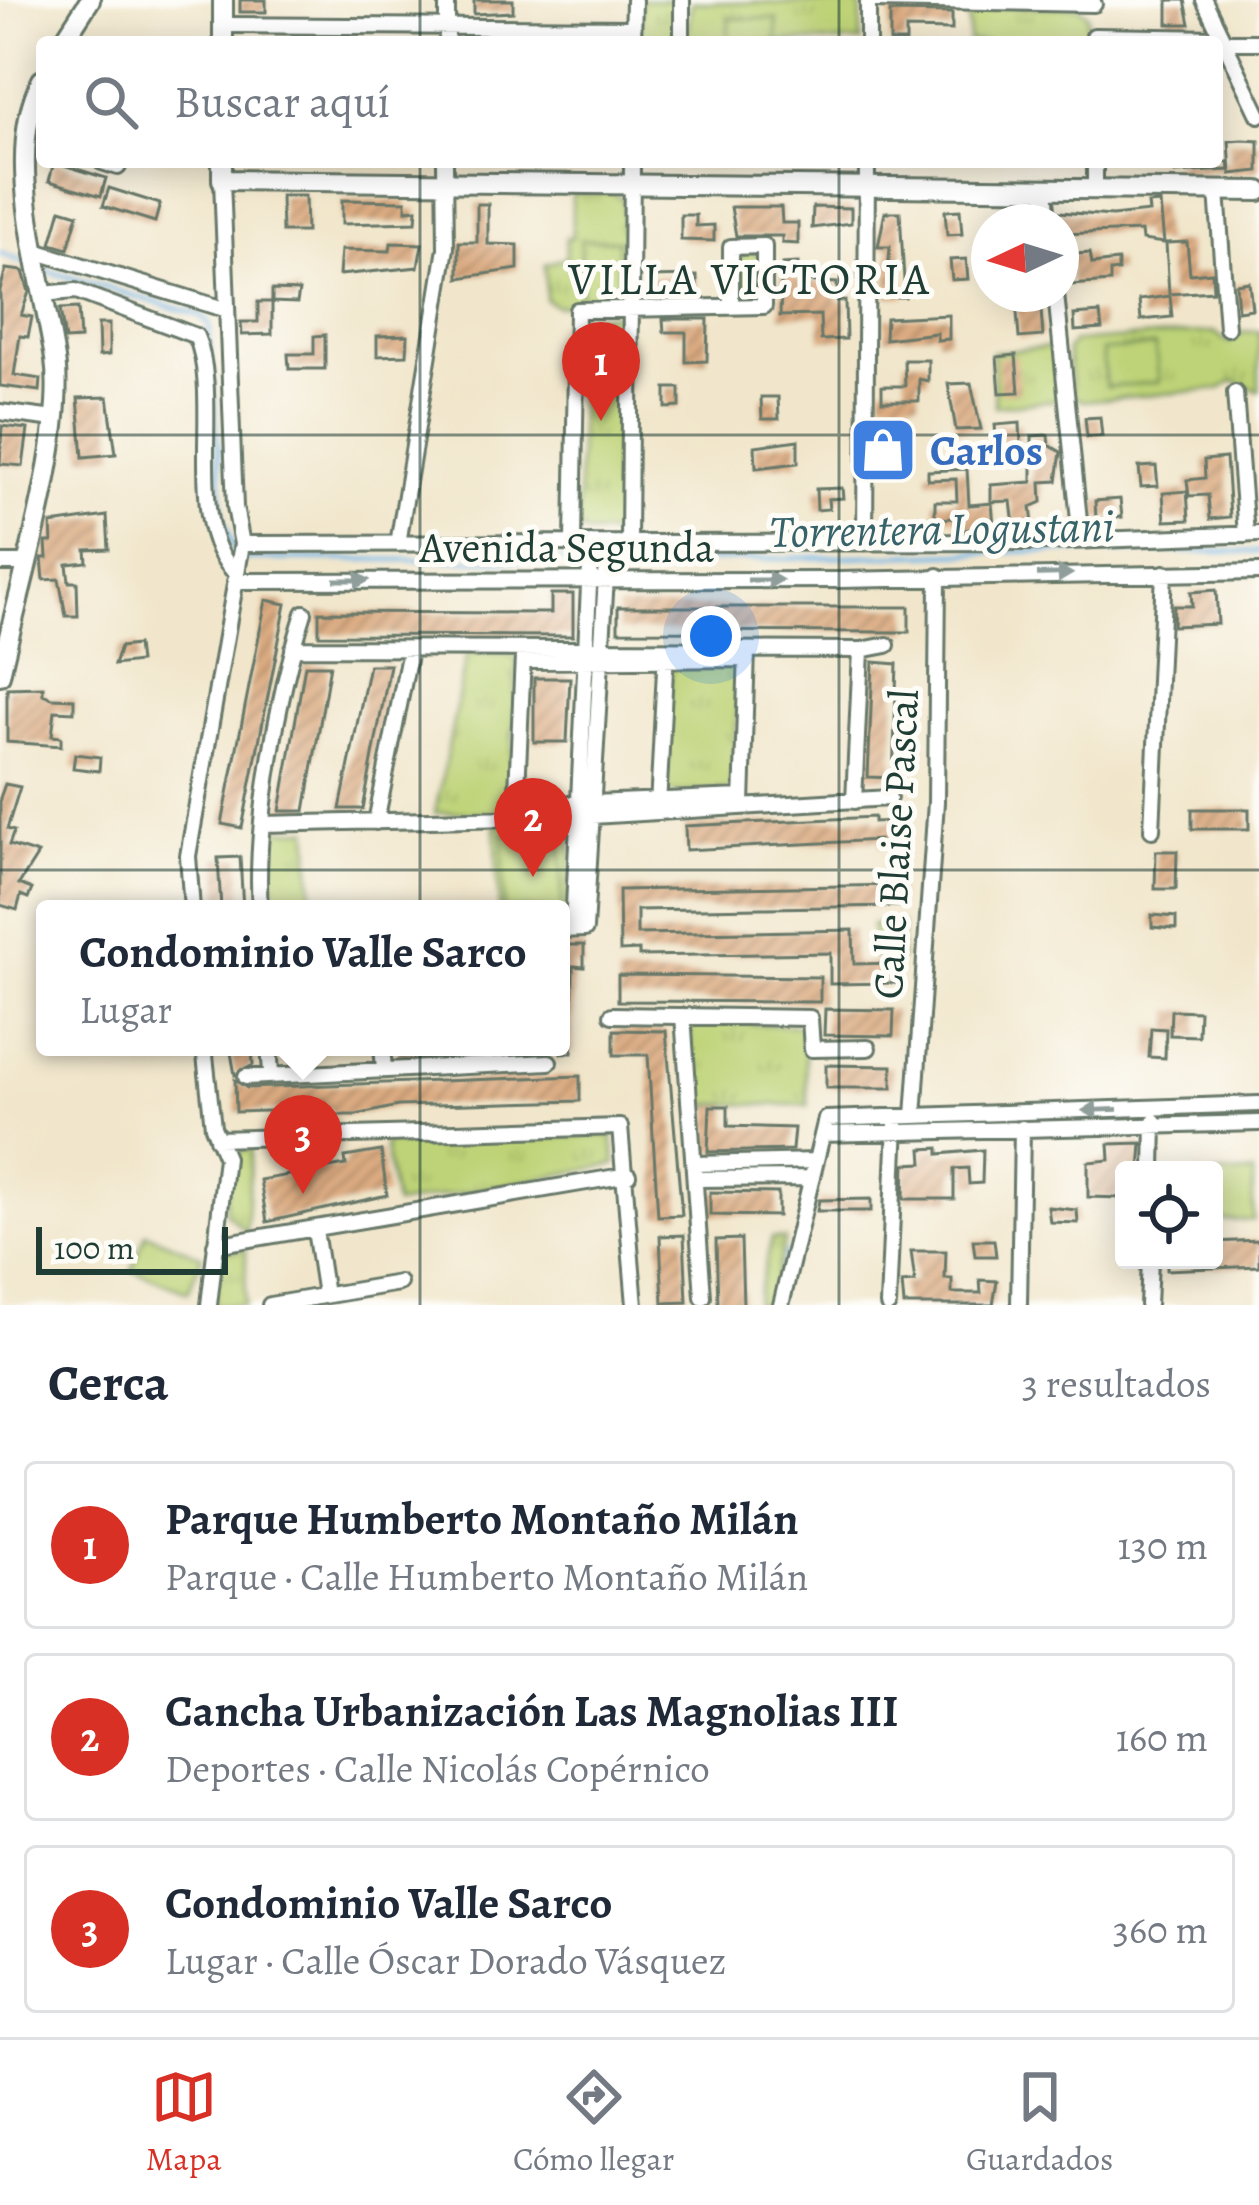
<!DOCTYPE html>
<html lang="es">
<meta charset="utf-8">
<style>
:root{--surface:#fff;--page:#f2f2f3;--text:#1f2937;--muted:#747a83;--line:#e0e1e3;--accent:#d93025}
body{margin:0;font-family:Alegreya,serif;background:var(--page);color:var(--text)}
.controls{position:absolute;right:36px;bottom:36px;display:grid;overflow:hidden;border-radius:12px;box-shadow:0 6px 30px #0003}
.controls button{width:108px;height:108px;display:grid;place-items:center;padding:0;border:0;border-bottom:3px solid var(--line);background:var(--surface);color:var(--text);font:60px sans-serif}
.compass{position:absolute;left:971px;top:204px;width:108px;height:108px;border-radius:50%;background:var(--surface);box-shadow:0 6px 30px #0003;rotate:266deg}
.scale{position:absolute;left:36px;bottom:30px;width:192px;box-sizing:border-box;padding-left:12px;border:6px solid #1f3d34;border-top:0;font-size:33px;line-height:42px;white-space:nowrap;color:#1f3d34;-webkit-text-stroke:9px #fdfcf7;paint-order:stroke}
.you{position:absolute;left:711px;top:636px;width:42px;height:42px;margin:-30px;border:9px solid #fff;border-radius:50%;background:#1a73e8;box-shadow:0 0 0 18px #1a73e833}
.badge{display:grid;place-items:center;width:78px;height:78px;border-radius:50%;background:var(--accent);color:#fff;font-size:39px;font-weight:700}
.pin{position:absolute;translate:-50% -99px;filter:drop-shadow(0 3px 6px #0008)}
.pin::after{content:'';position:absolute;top:63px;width:42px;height:36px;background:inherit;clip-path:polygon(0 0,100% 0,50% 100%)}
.popup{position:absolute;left:36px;top:900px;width:534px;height:156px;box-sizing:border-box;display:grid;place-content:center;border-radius:12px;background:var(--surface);filter:drop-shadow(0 3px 9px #0005);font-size:39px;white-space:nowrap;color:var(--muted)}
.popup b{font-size:45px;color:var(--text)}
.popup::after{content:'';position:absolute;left:50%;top:100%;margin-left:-24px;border:24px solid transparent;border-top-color:var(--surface)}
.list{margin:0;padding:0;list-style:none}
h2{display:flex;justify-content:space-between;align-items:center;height:156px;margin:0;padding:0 48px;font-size:51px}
h2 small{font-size:39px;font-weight:400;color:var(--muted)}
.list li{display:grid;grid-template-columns:78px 1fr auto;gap:36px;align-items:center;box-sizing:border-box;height:168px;margin:0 24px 24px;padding:0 24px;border:3px solid var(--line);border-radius:12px}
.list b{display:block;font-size:45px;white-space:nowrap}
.list p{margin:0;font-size:39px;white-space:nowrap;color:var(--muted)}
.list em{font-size:39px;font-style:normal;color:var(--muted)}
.icon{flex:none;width:66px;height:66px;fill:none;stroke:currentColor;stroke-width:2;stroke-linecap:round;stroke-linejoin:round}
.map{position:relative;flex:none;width:1259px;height:1305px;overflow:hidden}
.search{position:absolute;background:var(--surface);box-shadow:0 6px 30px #0003;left:36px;right:36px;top:36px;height:132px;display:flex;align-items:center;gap:30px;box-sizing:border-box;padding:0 42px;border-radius:12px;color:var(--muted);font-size:45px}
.sheet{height:732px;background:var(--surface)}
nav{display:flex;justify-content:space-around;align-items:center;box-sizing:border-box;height:168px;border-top:3px solid var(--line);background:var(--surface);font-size:33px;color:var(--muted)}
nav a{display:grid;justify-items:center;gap:6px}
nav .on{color:var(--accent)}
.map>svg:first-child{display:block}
.grass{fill:url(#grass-tufts);stroke:#6e8856;stroke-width:3}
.garden{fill:#bed377;stroke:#6e8856;stroke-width:3}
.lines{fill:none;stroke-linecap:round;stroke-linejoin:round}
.stream{stroke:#70b7e7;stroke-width:4.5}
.building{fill:url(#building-hatch)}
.street-casing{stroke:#687869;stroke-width:20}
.secondary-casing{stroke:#687869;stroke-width:24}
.street{stroke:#fff;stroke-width:14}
.secondary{stroke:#fff;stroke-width:18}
.oneway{fill:#8f9e9a}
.grid{fill:none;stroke:#1f3d34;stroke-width:3;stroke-opacity:0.55}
.labels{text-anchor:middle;stroke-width:10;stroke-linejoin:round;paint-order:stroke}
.shop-label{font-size:42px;font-weight:bold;fill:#366cbe;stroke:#fdfcf7;text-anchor:start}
.street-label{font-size:42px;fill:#1f3d34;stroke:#fdfcf7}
.neighbourhood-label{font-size:45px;letter-spacing:3px;fill:#1f3d34;stroke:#fdfcf7}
.water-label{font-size:45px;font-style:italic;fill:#37626a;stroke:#fdfcf7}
</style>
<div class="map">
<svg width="1259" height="1305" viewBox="0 0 1259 1305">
<defs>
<pattern id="grass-tufts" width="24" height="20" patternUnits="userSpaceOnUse" patternTransform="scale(3)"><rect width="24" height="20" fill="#bed377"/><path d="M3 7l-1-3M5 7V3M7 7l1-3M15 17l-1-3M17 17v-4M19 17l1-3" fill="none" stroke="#a3b668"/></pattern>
<pattern id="building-hatch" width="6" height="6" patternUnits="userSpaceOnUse" patternTransform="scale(3)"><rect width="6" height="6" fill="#dbab81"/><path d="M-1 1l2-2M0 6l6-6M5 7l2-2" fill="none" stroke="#b18c6a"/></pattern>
</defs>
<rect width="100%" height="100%" fill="#fdfcf7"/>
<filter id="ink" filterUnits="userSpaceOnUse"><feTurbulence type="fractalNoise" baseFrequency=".00833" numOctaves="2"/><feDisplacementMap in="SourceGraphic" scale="24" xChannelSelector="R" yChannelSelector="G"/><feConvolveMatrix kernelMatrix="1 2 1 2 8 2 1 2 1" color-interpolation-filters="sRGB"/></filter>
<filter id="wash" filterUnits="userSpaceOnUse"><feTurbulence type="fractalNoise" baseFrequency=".004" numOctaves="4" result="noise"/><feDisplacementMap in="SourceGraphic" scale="48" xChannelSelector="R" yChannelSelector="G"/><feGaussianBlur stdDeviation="2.7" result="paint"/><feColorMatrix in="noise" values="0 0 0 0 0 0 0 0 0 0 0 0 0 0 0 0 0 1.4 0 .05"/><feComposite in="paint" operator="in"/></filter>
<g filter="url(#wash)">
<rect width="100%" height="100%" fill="#f1e6cb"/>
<!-- grass -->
<path class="grass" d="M641,0H676V42H640Z
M692,2L856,4L861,8V42H686Z
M969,6L1079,7L1088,15L1087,42H969Z
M572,193H612L623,199L624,288L616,302L556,306L546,300L545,265L566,257V238H572Z
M753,251L759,253L761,299L738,300L736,256Z
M624,312L623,521L613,534H586L578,527L580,317Z
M1259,331V391L1233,381L1220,389L1082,401L1073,395L1067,350L1073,342L1214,332L1229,343L1243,332Z
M1051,347L1056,353L1058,400L995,406L992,352Z
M467,653H511L517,661L509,806L502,812L435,813Z
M678,664L740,668L732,789L673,793L666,789L671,668Z
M562,823L572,832L568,918L561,923V909H499L495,824Z
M309,829L313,909H265L267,836L272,830Z
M902,924L901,959L874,958L872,925Z
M694,1022L803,1026L808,1105L696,1104L689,1030Z
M439,1047H528V1051L520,1057L440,1059Z
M612,1135L616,1164L395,1205L384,1143Z
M251,1147L246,1232L225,1212L231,1157Z
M772,1238L785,1239L768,1305H755Z
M246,1250L245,1305H214L220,1252Z"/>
<!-- garden -->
<path class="garden" d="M729,18L777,19L776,42H728Z
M581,240H618V297H581Z
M1155,346L1159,382L1106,387L1102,351Z
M503,834H561L562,919L561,909H504Z
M1253,1173V1220L1214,1221V1175Z
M146,1233L202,1256L188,1292L132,1270Z"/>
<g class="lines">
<!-- stream -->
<path class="stream" d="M0,253L28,264
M45,270L199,315L209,324L223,516L235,554
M246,559L579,561
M627,563L1040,551L1259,552
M1168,1115L1259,1113
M917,1125L1140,1115
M846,1126L891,1125
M773,1305L787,1253"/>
</g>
<g id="blocks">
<!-- building -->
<path class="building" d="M240,0H266V12H240Z
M474,0H513V12L474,14Z
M1168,0H1185L1190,24H1168Z
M890,12L952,13V30L906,29V42H890Z
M1243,140L1259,141V171L1231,174L1229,141Z
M54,162L106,178L101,196L49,181Z
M1175,162H1229L1230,170L1175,173Z
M109,188L160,204L155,222L103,206Z
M281,196H305L306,232H282Z
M342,200L406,201V210L417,209L416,222L342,224Z
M1160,203L1164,243L1142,240L1141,231L1061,234L1058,212L1112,216L1149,212L1148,204Z
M477,204H488V244L518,245V269L459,278V242H477Z
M731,207H781L782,223H798V244L782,243V236H736Z
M813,207L851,208V223L812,228Z
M61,209L78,214L68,249L51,244Z
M960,210L962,234L947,235L945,211Z
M885,212H900L905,297H886L890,247H878Z
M681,215H696V226L714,225V241L681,240Z
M1187,242L1190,274L1212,272L1213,291L1169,294L1166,243Z
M391,243L422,244L418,267L339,275L341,250L390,251Z
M1090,253L1092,264L1118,261V271L1110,272V282L1071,285L1069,265H1061V255Z
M966,259L968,279L952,280L950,260Z
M798,263V281L837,283V301H845L846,339L821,340L820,315L780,316L782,264Z
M6,269L23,271L29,292L21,315L32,317L28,337L20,336L14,375L41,379L40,391L0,386V290Z
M697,276V293L654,294V288H647L648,277Z
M1249,282L1252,309L1238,311L1236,284Z
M272,290L299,291L297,303L272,302Z
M1170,296L1172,317L1141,320L1139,300Z
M1040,298L1043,336L1019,338L1016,300Z
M258,302H272V334L242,335L241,322H258Z
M78,308L80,339L65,340L60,309Z
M1100,313L1102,329L1075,331L1074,315Z
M949,315V339L937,340V333L885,339L886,318Z
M663,319H708L707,361L686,362V332H664Z
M98,324H109V355L99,356Z
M325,335V369H289L288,354H314V336Z
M408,335L407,355L377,356V336Z
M1016,355L1019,392L1000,393L997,357Z
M904,360H928V381L919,379V401H882V386H905Z
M971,383L981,429L956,430L948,384Z
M666,388H680V407L666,408Z
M108,397L116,454L83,457L78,398Z
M761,397H778L779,419H762Z
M1100,417L1102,436L1087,437L1085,418Z
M1020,423L1021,445L997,447L995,425Z
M2,426L28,429L23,466L0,464Z
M1048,435L1049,445L1061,452L1057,481L1041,482L1042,502L1031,507L1033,524L1014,525L1011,501L991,502V485L1032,482V436Z
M798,440V463L756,468L755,446Z
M1226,458L1230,517L1210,519L1208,495L1189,496L1187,480L1205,478L1204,460Z
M1156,466L1158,486L1141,487L1139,467Z
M967,469L969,505L992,503L994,525L958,531L957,518L935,519V501H957L956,479L928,480V471Z
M842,488L843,498L828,499L829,509L817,510L816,489Z
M1187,491L1189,520L1165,521L1163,493Z
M1120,499L1122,517L1096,519L1095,501Z
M107,516L109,549L86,550L87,562L67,564L69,582H77L78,616H66L59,579L44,580L42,558H47L46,542H52L51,524Z
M1216,590L1218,624L1173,626L1174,606H1192L1191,592Z
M551,594H573V636L319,635V612L551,613Z
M266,600L286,604L242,828L222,824Z
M618,607H909V632L618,631Z
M137,645L139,662L114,665L120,647Z
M873,662L897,664L893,778L868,777Z
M305,665H330L305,811H280Z
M369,665H390L363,809H340Z
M534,678H570L567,742H534Z
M43,687V694L52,698L74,699V712L55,711L52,736L61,737V746L7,742V688Z
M75,754L100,757L99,771L73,768Z
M5,784L20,787L7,829L14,831L9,845L38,854L19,884L32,889L28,898L21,895L17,910L0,905V798Z
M1192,809H1249V829H1192Z
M874,817V822L896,821L897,845L879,846V840L686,850L685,826Z
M1156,851H1177L1176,889H1155Z
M240,857L243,909H221L218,858Z
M899,885V906L637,910V934L853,930L854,964L898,963V983L830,984V953L639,956V950L620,951L619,890Z
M1152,915L1176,917V929L1152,927Z
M561,945H584V967L573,966L572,1053H561Z
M618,975L820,977V1002L618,1001Z
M825,1009L894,1010L893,1036L824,1035Z
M1171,1010L1199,1011L1198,1036L1170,1035Z
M1151,1028L1166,1029L1165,1058L1149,1057Z
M614,1030L666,1031L682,1215L658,1216L648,1055H614Z
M230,1047H252L253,1065L235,1075Z
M285,1047H321L322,1055L286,1057Z
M399,1047H431L432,1055L400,1057Z
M826,1065L892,1066V1088H826Z
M580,1076V1101L398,1106L356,1115H332V1109L236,1112L235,1080L247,1088Z
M710,1106H728V1126L794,1128L792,1150L708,1152Z
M1142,1143L1140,1170H1124V1198L1088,1197V1162L1110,1160L1109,1144Z
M939,1148V1154L983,1150L982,1183L969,1184L968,1168L954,1169V1199H904L905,1164L923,1163L922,1149Z
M381,1151L387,1195L267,1222L260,1180L346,1165L345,1157Z
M710,1192L778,1193V1216L710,1215Z
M871,1199V1211H817L819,1200Z
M1048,1207L1077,1210L1078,1223L1050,1222Z
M684,1235L687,1302L663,1303L660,1236Z
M741,1239L743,1305H718L716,1240Z
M973,1240H994L996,1256H975Z
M1259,1240V1266L1167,1270V1260H1214V1242Z
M911,1251H946L945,1279H952V1293H981L980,1280L997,1281L993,1305H904L902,1283L915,1282Z"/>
</g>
</g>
<g filter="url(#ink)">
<use href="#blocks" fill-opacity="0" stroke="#687869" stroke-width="3"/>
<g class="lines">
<defs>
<path id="street" d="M876,0L1094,4
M1204,0L1259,115
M223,25L633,28
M1094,36L1221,38
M447,42V0
M633,42L634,0
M682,42V0
M868,42V0
M1223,42H1259
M102,162L118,167
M1095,162V190
M1045,189L1048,222
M1217,191L1227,328
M35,251L227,310
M42,294L76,291L196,336C223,397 182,526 236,573
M1056,294L1081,540
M1235,393L1246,535
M0,412L54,419
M573,542L577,310L764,306V246L731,247V306
M865,543L867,162
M242,544L1043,542L1259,534
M398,544L446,248L445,162
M629,544L632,162
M0,563H25
M235,581L839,580L1259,572
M293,648L861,650L887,645
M523,661L747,659
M854,801L861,650
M742,803L747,651
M516,806L742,797
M658,807L666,650
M516,814L523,656
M376,822L410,650
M263,824L592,816L889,798
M1152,830L1164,573
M192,909L188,856L242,544L235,507L222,180
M260,909C254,824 278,695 304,613
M573,929L591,543
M561,930L585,929L608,543
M612,1015L810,1018L812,1049L868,1048
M683,1016L703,1297
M204,1047L213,1127L226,1158L209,1305
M269,1047L271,1072
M382,1047L384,1068
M246,1077L549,1062
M914,1116L936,802L938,576
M823,1134L1259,1123
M217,1139L620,1127L635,1305
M696,1164L816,1161
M1153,1170L1154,1121
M696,1179L812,1178
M315,1230L325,1295
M215,1245L628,1175
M270,1305L399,1283
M781,1305L826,1119L1259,1104
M888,1305L896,1124
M1019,1305L1022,1128
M1148,1305L1150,1260"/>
<path id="secondary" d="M223,0V42
M63,42L90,0
M222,162V180L1259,191
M0,675C18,591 66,439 55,359C43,279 2,154 42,80"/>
</defs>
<!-- street casing -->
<use href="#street" class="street-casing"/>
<!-- secondary casing -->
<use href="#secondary" class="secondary-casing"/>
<!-- street -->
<use href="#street" class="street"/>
<!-- secondary -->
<use href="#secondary" class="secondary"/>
</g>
<!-- one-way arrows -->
<defs><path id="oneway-solid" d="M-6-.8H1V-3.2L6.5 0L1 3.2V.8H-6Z" transform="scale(3)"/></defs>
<g class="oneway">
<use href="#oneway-solid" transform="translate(1055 574) rotate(-1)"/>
<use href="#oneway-solid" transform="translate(352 580)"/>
<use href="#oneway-solid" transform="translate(765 580)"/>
<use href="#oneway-solid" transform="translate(1100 1110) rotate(178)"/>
</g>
</g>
<!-- grid -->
<path class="grid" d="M420,0V42M839,0V42M420,162V1305M839,162V1305M0,435H1259M0,870H1259"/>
<!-- icons -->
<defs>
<symbol id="shop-square" viewBox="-11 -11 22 22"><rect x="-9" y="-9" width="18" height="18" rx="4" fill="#3f7fe0" stroke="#fdfcf7"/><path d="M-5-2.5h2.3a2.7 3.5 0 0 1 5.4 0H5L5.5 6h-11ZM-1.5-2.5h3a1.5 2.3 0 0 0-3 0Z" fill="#fff"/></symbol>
</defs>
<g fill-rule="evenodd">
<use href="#shop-square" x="845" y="412" width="76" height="76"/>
</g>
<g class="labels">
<!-- shop labels -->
<g class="shop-label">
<text x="930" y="465">Carlos</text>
</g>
<!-- street labels -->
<g class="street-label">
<text x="567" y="562">Avenida Segunda</text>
<text transform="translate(895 844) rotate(-87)" y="15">Calle Blaise Pascal</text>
</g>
<!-- neighbourhood labels -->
<g class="neighbourhood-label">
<text x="750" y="294">VILLA VICTORIA</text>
</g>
<!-- water labels -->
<g class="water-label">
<text transform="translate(942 528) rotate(-1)" y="16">Torrentera Logustani</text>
</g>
</g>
</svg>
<div class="controls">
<button><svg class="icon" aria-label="locate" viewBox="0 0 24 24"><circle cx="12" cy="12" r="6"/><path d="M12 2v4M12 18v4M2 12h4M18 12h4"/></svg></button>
</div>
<svg class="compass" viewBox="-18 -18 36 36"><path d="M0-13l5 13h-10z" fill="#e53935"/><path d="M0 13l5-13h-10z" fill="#747a83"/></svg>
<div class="scale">100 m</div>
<div class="you"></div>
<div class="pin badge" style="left:601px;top:421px">1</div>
<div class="pin badge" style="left:533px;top:877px">2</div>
<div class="pin badge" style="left:303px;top:1194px">3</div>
<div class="popup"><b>Condominio Valle Sarco</b>Lugar</div>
<div class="search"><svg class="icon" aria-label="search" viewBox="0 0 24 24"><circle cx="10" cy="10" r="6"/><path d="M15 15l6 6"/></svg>Buscar aquí</div>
</div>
<section class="sheet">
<h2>Cerca<small>3 resultados</small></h2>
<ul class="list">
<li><span class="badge">1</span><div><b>Parque Humberto Montaño Milán</b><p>Parque · Calle Humberto Montaño Milán</p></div><em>130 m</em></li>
<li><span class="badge">2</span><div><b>Cancha Urbanización Las Magnolias III</b><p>Deportes · Calle Nicolás Copérnico</p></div><em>160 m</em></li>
<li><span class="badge">3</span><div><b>Condominio Valle Sarco</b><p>Lugar · Calle Óscar Dorado Vásquez</p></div><em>360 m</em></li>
</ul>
</section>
<nav>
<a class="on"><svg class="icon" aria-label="map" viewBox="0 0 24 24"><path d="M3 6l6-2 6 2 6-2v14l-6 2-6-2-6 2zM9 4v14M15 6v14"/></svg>Mapa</a>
<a><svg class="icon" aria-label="directions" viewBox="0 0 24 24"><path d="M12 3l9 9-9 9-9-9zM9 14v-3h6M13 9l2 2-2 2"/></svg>Cómo llegar</a>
<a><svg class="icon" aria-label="saved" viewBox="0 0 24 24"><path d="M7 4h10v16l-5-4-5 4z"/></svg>Guardados</a>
</nav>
